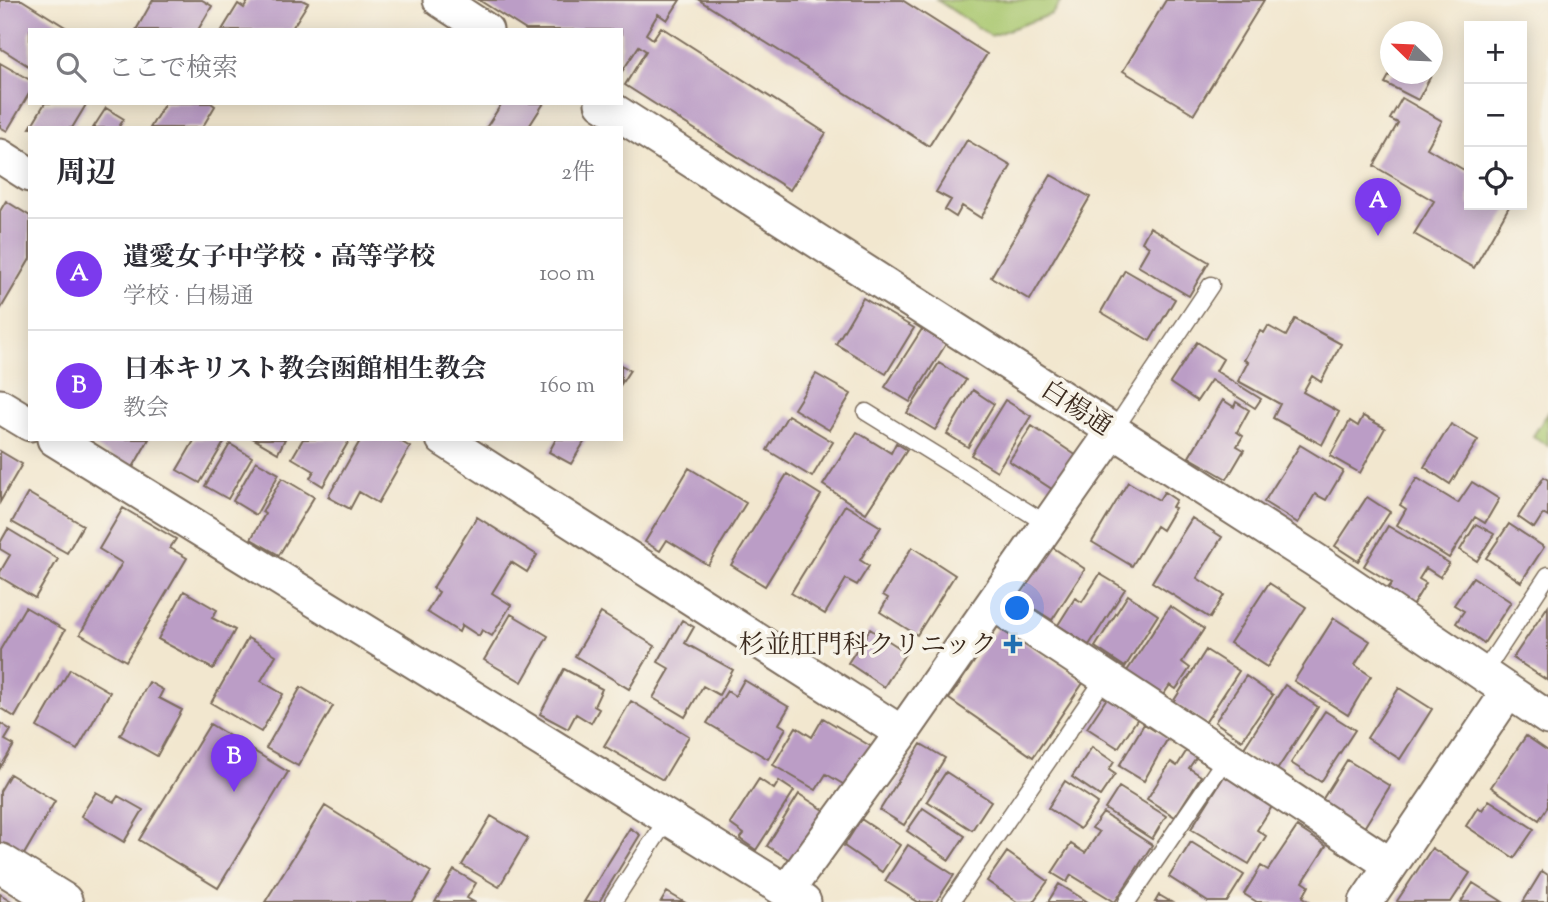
<!DOCTYPE html>
<html lang="ja">
<meta charset="utf-8">
<style>
:root{--surface:#fff;--page:#f2f2f3;--text:#2b2b33;--muted:#7c7c81;--line:#e1e1e2;--accent:#7c3aed}
body{margin:0;font-family:"Sorts Mill Goudy","Noto Serif JP",serif;background:var(--page);color:var(--text)}
.controls{position:absolute;right:21px;top:21px;display:grid;overflow:hidden;border-radius:0px;box-shadow:0 4px 18px #0003}
.controls button{width:63px;height:63px;display:grid;place-items:center;padding:0;border:0;border-bottom:2px solid var(--line);background:var(--surface);color:var(--text);font:35px sans-serif}
.compass{position:absolute;left:1380px;top:21px;width:63px;height:63px;border-radius:50%;background:var(--surface);box-shadow:0 4px 18px #0003;rotate:293deg}
.you{position:absolute;left:1018px;top:609px;width:24px;height:24px;margin:-18px;border:5px solid #fff;border-radius:50%;background:#1a73e8;box-shadow:0 0 0 10px #1a73e833}
.badge{display:grid;place-items:center;width:46px;height:46px;border-radius:50%;background:var(--accent);color:#fff;font-size:23px;font-weight:700}
.pin{position:absolute;translate:-50% -58px;filter:drop-shadow(0 2px 4px #0008)}
.pin::after{content:'';position:absolute;top:37px;width:24px;height:21px;background:inherit;clip-path:polygon(0 0,100% 0,50% 100%)}
.list{margin:0;padding:0;list-style:none}
h2{display:flex;justify-content:space-between;align-items:center;height:91px;margin:0;padding:0 28px;font-size:30px}
h2 small{font-size:23px;font-weight:400;color:var(--muted)}
.list li{display:grid;grid-template-columns:46px 1fr auto;gap:21px;align-items:center;box-sizing:border-box;height:112px;padding:0 28px;border-top:2px solid var(--line)}
.list b{display:block;font-size:26px;white-space:nowrap}
.list p{margin:0;font-size:23px;white-space:nowrap;color:var(--muted)}
.list em{font-size:23px;font-style:normal;color:var(--muted)}
.icon{flex:none;width:38px;height:38px;fill:none;stroke:currentColor;stroke-width:2;stroke-linecap:round;stroke-linejoin:round}
.map{position:relative;flex:none;width:1548px;height:902px;overflow:hidden}
.search{position:absolute;background:var(--surface);box-shadow:0 4px 18px #0003;left:28px;top:28px;width:595px;height:77px;display:flex;align-items:center;gap:18px;box-sizing:border-box;padding:0 24px;border-radius:0px;color:var(--muted);font-size:26px}
.panel{position:absolute;background:var(--surface);box-shadow:0 4px 18px #0003;left:28px;top:126px;width:595px;height:315px;border-radius:0px}
.map>svg:first-child{display:block}
.green{fill:#a9c76e;stroke:#727846;stroke-width:2}
.building{fill:#bb9dc6}
.lines{fill:none;stroke-linecap:round;stroke-linejoin:round}
.service-casing{stroke:#7b6c5c;stroke-width:19}
.minor-casing{stroke:#7b6c5c;stroke-width:37}
.tertiary-casing{stroke:#7b6c5c;stroke-width:42}
.service{stroke:#fff;stroke-width:16}
.minor{stroke:#fff;stroke-width:33}
.tertiary{stroke:#fff;stroke-width:38}
.poi-dot{fill:#1f6fb2;stroke:#f7f3e8;stroke-width:2.5}
.labels{text-anchor:middle;stroke-width:7;stroke-linejoin:round;paint-order:stroke}
.street-label{font-size:26px;fill:#3b2a1e;stroke:#f7f3e8}
.poi-label{font-size:26px;fill:#3b2a1e;stroke:#f7f3e8;text-anchor:end}
</style>
<div class="map">
<svg width="1548" height="902" viewBox="0 0 1548 902">
<rect width="100%" height="100%" fill="#f7f3e8"/>
<filter id="ink" filterUnits="userSpaceOnUse"><feTurbulence type="fractalNoise" baseFrequency=".0143" numOctaves="2"/><feDisplacementMap in="SourceGraphic" scale="14" xChannelSelector="R" yChannelSelector="G"/><feConvolveMatrix kernelMatrix="1 2 1 2 8 2 1 2 1" color-interpolation-filters="sRGB"/></filter>
<filter id="wash" filterUnits="userSpaceOnUse"><feTurbulence type="fractalNoise" baseFrequency=".00686" numOctaves="4" result="noise"/><feDisplacementMap in="SourceGraphic" scale="28" xChannelSelector="R" yChannelSelector="G"/><feGaussianBlur stdDeviation="1.57" result="paint"/><feColorMatrix in="noise" values="0 0 0 0 0 0 0 0 0 0 0 0 0 0 0 0 0 1.4 0 .05"/><feComposite in="paint" operator="in"/></filter>
<g filter="url(#wash)">
<rect width="100%" height="100%" fill="#f2e7cf"/>
<!-- green -->
<path class="green" d="M937,0H1062L1052,14L991,36Z
M1548,413V446L1533,436Z"/>
<g id="blocks">
<!-- building -->
<path class="building" d="M0,0H22L70,30H30V67L0,48Z
M153,0H202L212,6L198,30H136Z
M249,0H302L308,3L291,30H222L238,4L244,8Z
M479,0H680L667,20L658,14L646,34L653,39L661,27L826,133L790,190L625,85L646,51L639,46L621,73V30H526Z
M699,0H902L987,54L929,146Z
M1166,0H1264L1194,114L1123,71Z
M0,63L30,80V92L7,131L0,127Z
M1390,74H1432L1418,100L1385,83Z
M1402,98L1442,121L1427,148L1469,173V205H1510L1474,268L1414,234L1434,201L1374,166L1398,123L1390,119Z
M45,103H87L72,128H30Z
M165,103H211L215,106L202,128H150Z
M502,103H544L528,128H486Z
M106,108L124,119L118,128H93Z
M967,140L1011,166L981,218L962,206L956,217L945,210L951,200L936,192Z
M1051,175L1090,197L1030,300L991,277Z
M6,201L30,216V259L0,310V211Z
M1150,227L1209,262L1189,296L1138,266L1149,247L1142,242Z
M1125,270L1175,299L1150,341L1101,312Z
M863,298L914,328L886,374L836,344Z
M1295,319L1341,344L1321,382L1312,376L1303,392L1339,412L1322,445L1273,418L1280,404L1238,381L1248,362L1244,360L1260,331L1264,333L1268,326L1286,336Z
M922,329L946,344L910,402L885,387Z
M1197,342L1223,359L1216,371L1261,399L1255,408L1211,380L1197,401L1170,383Z
M939,363L966,380L935,430L907,413Z
M621,365L630,370L621,384Z
M816,374L851,394L829,430L794,409Z
M973,390L994,404L968,447L947,434Z
M1005,400L1031,416L997,471L971,455Z
M1223,400L1234,407L1236,402L1249,410L1237,432L1243,436L1237,446L1244,450L1227,479L1189,457Z
M788,415L833,442L812,477L767,450Z
M1363,416L1385,428L1360,473L1330,456L1350,421L1358,426Z
M1451,424L1478,440L1450,484L1424,467Z
M1032,426L1077,456L1055,491L1009,461Z
M857,432L891,453L896,443L907,450L866,513L823,485Z
M87,439H149L132,469L86,441Z
M195,439H226L200,483L177,470Z
M254,439H285L278,453Z
M303,439H350L323,486L310,478L314,471L292,458Z
M361,439H397L410,447L378,503L359,492L350,509L328,497Z
M556,439H586L571,464L549,452Z
M230,444L252,457L228,499L205,486Z
M1300,445L1343,471L1326,500L1315,494L1298,523L1264,502Z
M0,451L22,464L0,502Z
M256,461L279,474L256,515L233,501Z
M689,468L746,503L708,565L667,540L660,551L645,542Z
M787,474L821,495L765,586L731,565Z
M1544,477L1548,480V517L1543,514L1534,528L1518,517Z
M282,478L314,497L279,555L251,539L265,514L262,512Z
M1417,478L1458,503L1472,482L1499,499L1485,523L1475,517L1449,558L1397,525L1406,509L1400,505Z
M1128,482L1159,500L1164,492L1176,500L1172,507L1175,508L1162,530L1156,526L1132,566L1092,542Z
M28,493L83,525L67,553L12,522Z
M1367,497L1390,512L1358,561L1335,546Z
M845,505L881,527L860,560L869,566L857,585L846,579L825,614L791,593Z
M123,508L176,539L170,548L187,558L126,661L80,634L122,563L99,549Z
M477,517L537,555L527,572L511,562L492,593L511,605L492,636L482,630L479,636L462,625L459,632L427,612L439,592L433,588Z
M1192,518L1222,537L1197,578L1224,595L1210,618L1152,582Z
M1476,524L1494,534L1477,561L1460,550Z
M1509,524L1544,547L1521,582L1486,558Z
M1388,526L1449,563L1440,577L1426,568L1419,579L1426,583L1412,606L1386,591L1392,583L1364,566Z
M8,529L58,559L35,598L0,577V572L10,555L0,549V543Z
M1049,545L1085,569L1052,620L1016,597Z
M912,547L955,575L917,635L880,612L888,598L883,595Z
M1100,574L1125,589L1089,645L1058,625L1075,598L1082,602Z
M1473,577L1511,602L1484,643L1456,623L1464,611L1454,605Z
M1269,583L1306,607L1267,667L1230,643Z
M184,591L217,610L212,618L235,630L213,669L158,639Z
M1128,595L1158,615L1125,667L1095,647Z
M1170,606L1204,629L1182,662L1190,668L1176,689L1170,685L1161,698L1125,674Z
M1548,606V681L1513,658Z
M25,607L65,630L15,717L0,708V650Z
M601,613L655,646L629,689L575,656Z
M511,614L548,636L522,682L484,660Z
M1334,618L1370,641L1355,665L1371,676L1348,715L1294,681Z
M682,620L694,627L685,643L733,670L719,695L703,686L685,717L653,698L670,669L658,662Z
M999,625L1083,683L1033,757L949,699Z
M870,629L906,652L884,687L848,663Z
M248,638L276,655L261,681L283,694L261,732L211,703Z
M1206,650L1239,671L1205,723L1173,702Z
M70,669L110,692L77,750L37,727Z
M564,669L602,689L594,706L599,709L591,723L576,714L568,729L540,714Z
M1246,676L1273,695L1242,740L1215,722Z
M744,680L789,707L779,724L786,728L768,759L707,723L727,691L735,696Z
M149,682L163,690L159,698L182,710L157,756L120,735Z
M1285,685L1318,707L1275,773L1242,751Z
M301,687L333,706L298,766L266,748Z
M1399,688L1432,709L1400,759L1367,738Z
M1109,695L1140,715L1118,748L1087,728Z
M631,701L689,736L663,780L604,746Z
M1325,711L1355,730L1321,782L1291,763Z
M823,718L872,747L848,787L826,774L816,790L773,765L796,727L812,737Z
M0,723L11,730L5,740L14,745L0,768Z
M210,724L288,772L218,888L139,840Z
M1144,724L1168,738L1144,781L1119,766Z
M1526,736L1548,751V806L1539,820L1491,787Z
M921,744L945,758L904,825L880,810Z
M1092,747L1114,762L1109,770L1115,774L1100,796L1072,777Z
M1187,750L1197,756L1189,768L1201,776L1175,817L1147,799L1171,762L1177,766Z
M1347,760L1390,786L1362,831L1319,805Z
M946,772L991,801L972,830L927,801Z
M10,774L55,801L23,856L0,842V791Z
M1225,775L1273,805L1257,830L1266,836L1249,864L1191,829Z
M759,779L774,789L779,781L794,791L756,850L740,839L744,834L730,824Z
M1065,781L1098,803L1080,829L1048,808Z
M1119,787L1166,816L1152,839L1105,809Z
M96,792L114,802L118,796L143,810L124,842L81,816Z
M799,794L827,812L795,863L767,846Z
M1489,800L1534,829L1514,858L1466,826L1478,807L1482,810Z
M325,806L431,872L413,902H265Z
M923,808L965,836L949,860L907,831Z
M1103,813L1152,845L1115,902L1071,875L1067,882L1052,873L1071,844L1085,853L1099,832L1092,828Z
M491,816L528,838L499,887L462,865Z
M861,819L900,845L882,872L844,846Z
M1297,827L1326,846L1303,882L1309,886L1303,897L1311,902H1257L1244,894L1261,866L1268,870Z
M630,828L640,835L599,902H584Z
M1191,842L1244,875L1227,902H1208L1169,877Z
M908,845L954,875L936,902H918L885,881Z
M1432,848L1470,873L1451,902H1399L1397,901Z
M1007,852L1048,881L1033,902H1017L987,881Z
M454,870L476,883L467,898L474,902H435Z
M1542,871L1548,875V902H1523Z
M1473,883L1503,902H1461Z
M1059,884L1088,902H1048Z
M667,892L684,902H661Z
M0,894L13,902H0Z
M1159,895L1171,902H1155Z"/>
</g>
</g>
<g filter="url(#ink)">
<use href="#blocks" fill-opacity="0" stroke="#7b6c5c" stroke-width="2"/>
<g class="lines">
<defs>
<path id="service" d="M866,412L1047,524
M1114,430L1211,285
M1482,675L1548,575
M613,902L668,818
M951,902L1105,678
M1127,902L1226,758"/>
<path id="minor" d="M440,0L486,30
M602,103L1315,560L1548,718
M0,156L30,175
M0,406L30,424
M54,439L804,902
M443,439L902,733
M994,604L1391,865
M787,891L902,733L1114,430
M1366,902L1508,692"/>
<path id="tertiary" d="M0,863L63,902"/>
</defs>
<!-- service casing -->
<use href="#service" class="service-casing"/>
<!-- minor casing -->
<use href="#minor" class="minor-casing"/>
<!-- tertiary casing -->
<use href="#tertiary" class="tertiary-casing"/>
<!-- service -->
<use href="#service" class="service"/>
<!-- minor -->
<use href="#minor" class="minor"/>
<!-- tertiary -->
<use href="#tertiary" class="tertiary"/>
</g>
</g>
<!-- markers -->
<path class="poi-dot" d="M1009.5 633.5h7v7h7v7h-7v7h-7v-7h-7v-7h7z"/>
<g class="labels">
<!-- street labels -->
<g class="street-label">
<text transform="translate(1077 407) rotate(33)" y="9">白楊通</text>
</g>
<!-- poi labels -->
<g class="poi-label">
<text x="997" y="653">杉並肛門科クリニック</text>
</g>
</g>
</svg>
<div class="controls">
<button>+</button>
<button>−</button>
<button><svg class="icon" aria-label="locate" viewBox="0 0 24 24"><circle cx="12" cy="12" r="6"/><path d="M12 2v4M12 18v4M2 12h4M18 12h4"/></svg></button>
</div>
<svg class="compass" viewBox="-18 -18 36 36"><path d="M0-13l5 13h-10z" fill="#e53935"/><path d="M0 13l5-13h-10z" fill="#7c7c81"/></svg>
<div class="you"></div>
<div class="pin badge" style="left:1378px;top:236px">A</div>
<div class="pin badge" style="left:234px;top:792px">B</div>
<div class="search"><svg class="icon" aria-label="search" viewBox="0 0 24 24"><circle cx="10" cy="10" r="6"/><path d="M15 15l6 6"/></svg>ここで検索</div>
<section class="panel">
<h2>周辺<small>2件</small></h2>
<ul class="list">
<li><span class="badge">A</span><div><b>遺愛女子中学校・高等学校</b><p>学校 · 白楊通</p></div><em>100 m</em></li>
<li><span class="badge">B</span><div><b>日本キリスト教会函館相生教会</b><p>教会</p></div><em>160 m</em></li>
</ul>
</section>
</div>
